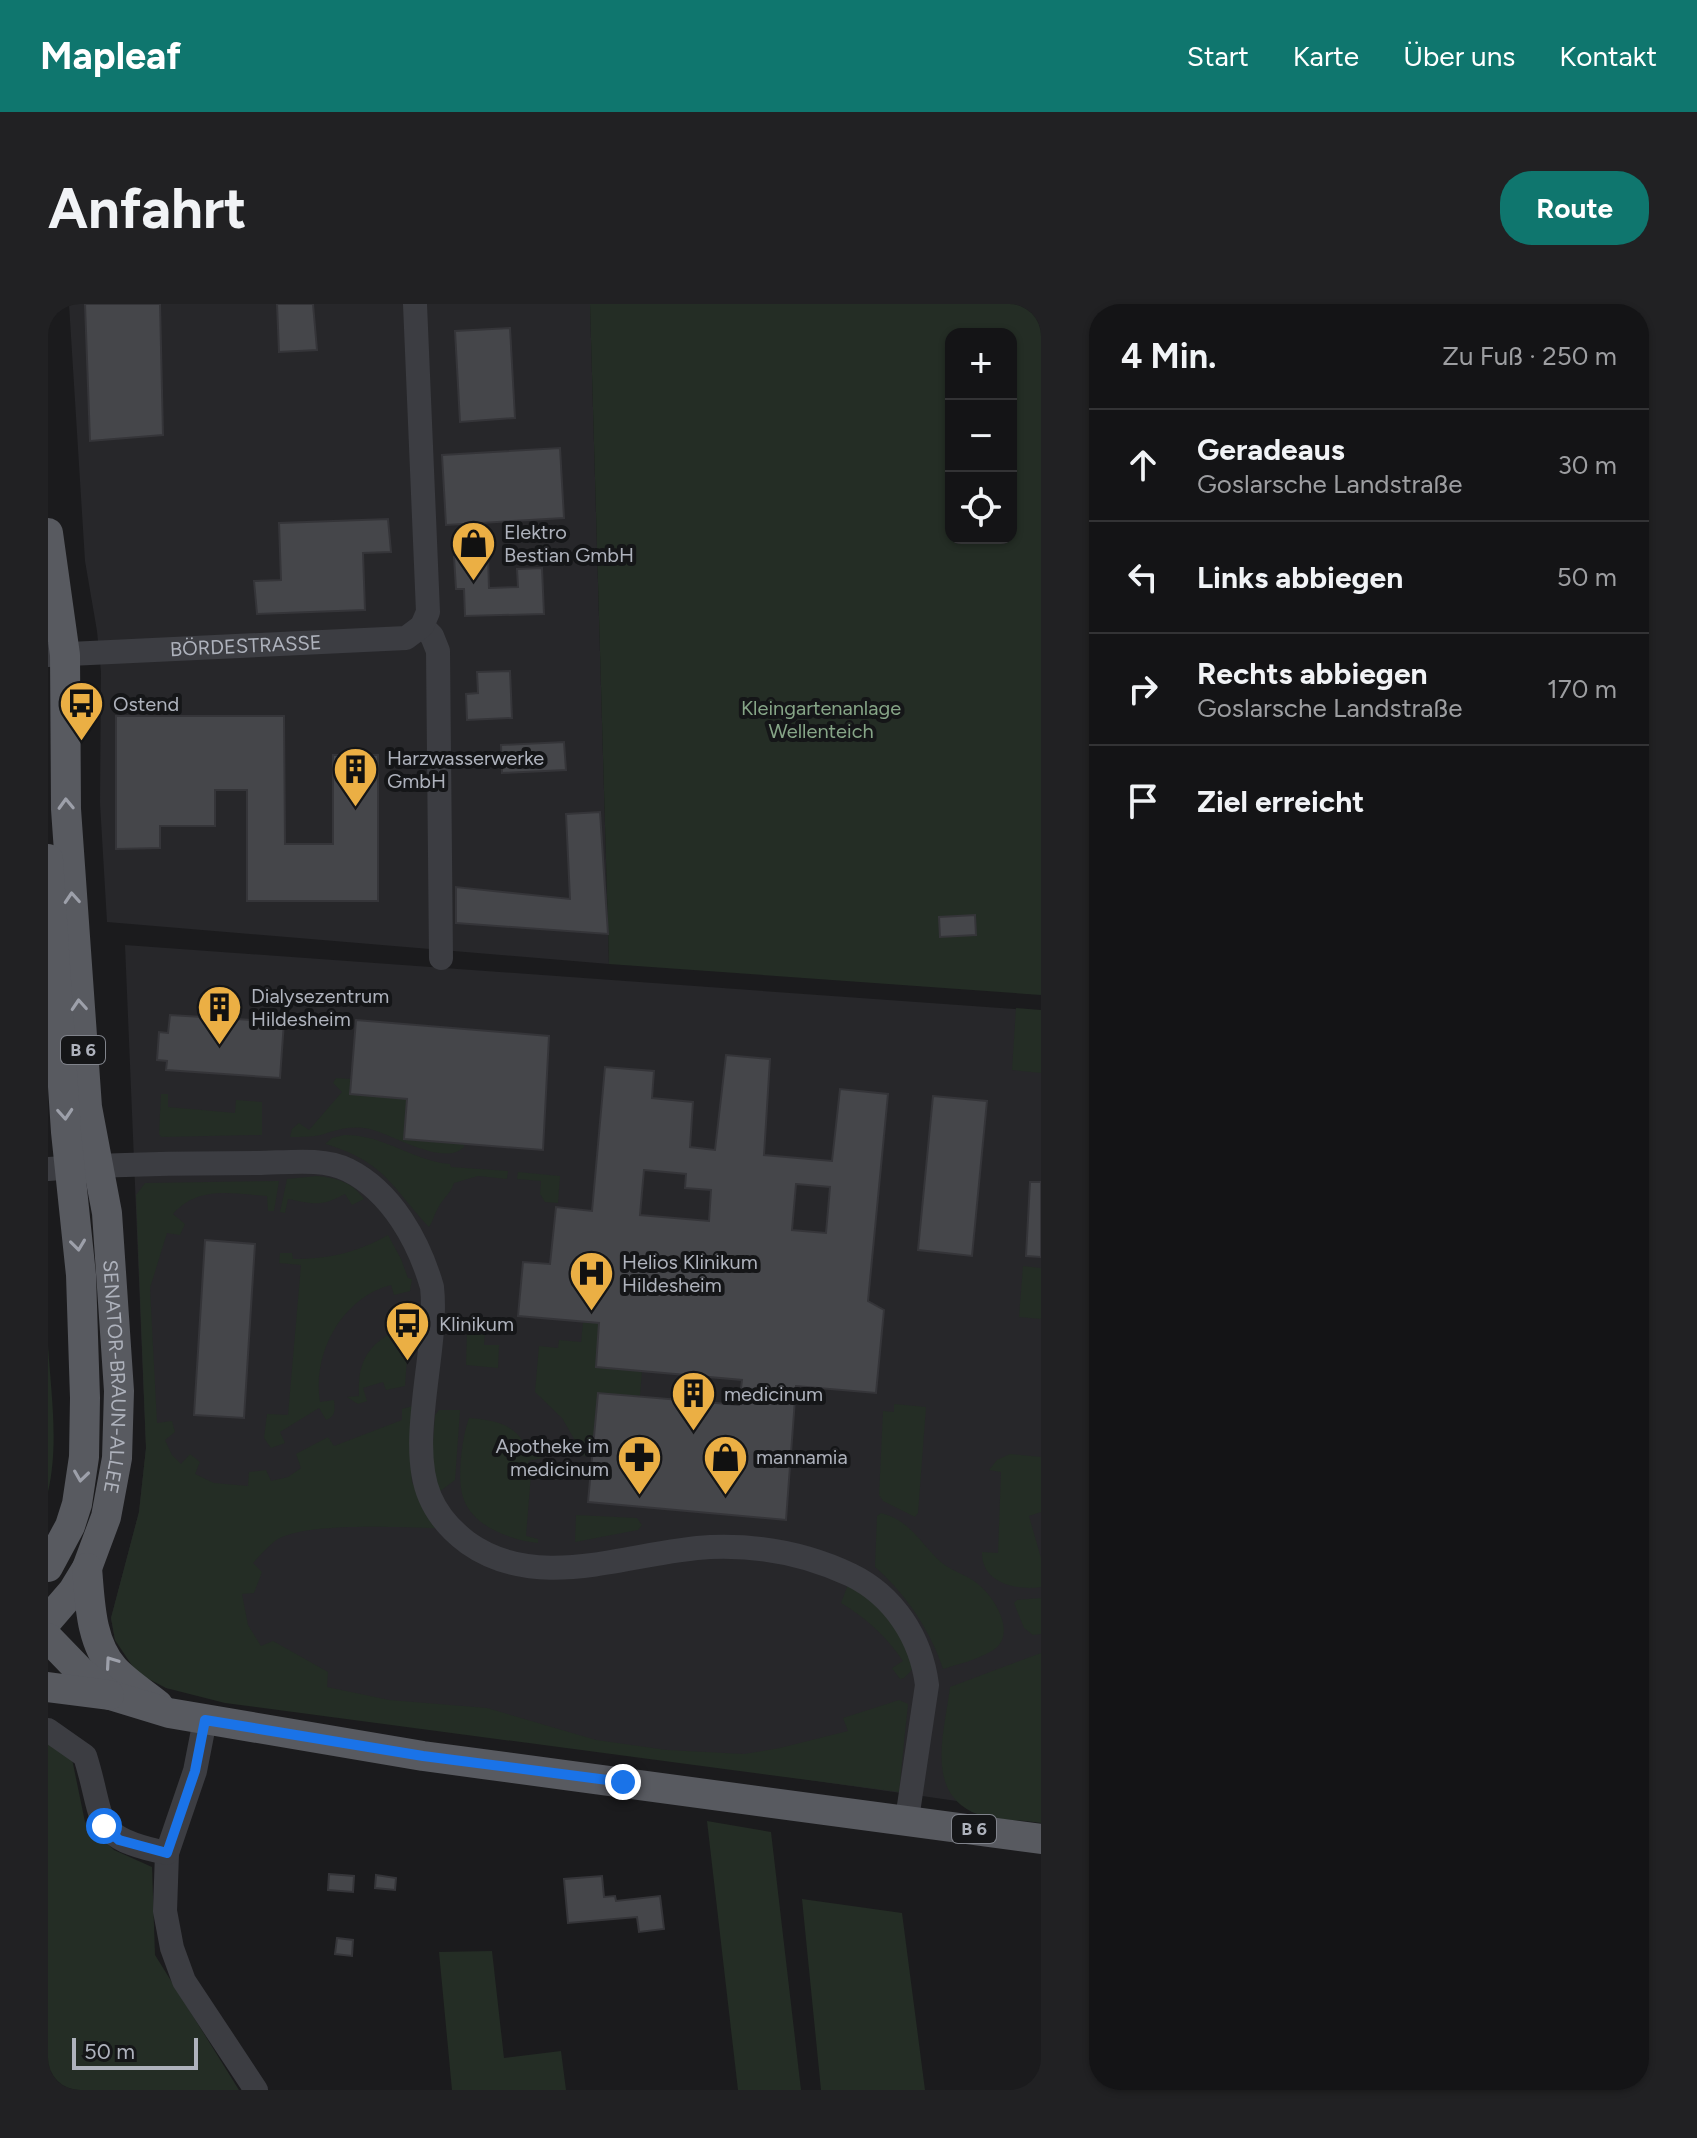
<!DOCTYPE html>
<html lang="de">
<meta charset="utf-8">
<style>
:root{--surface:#141416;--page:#212123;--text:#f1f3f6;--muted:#9d9ea1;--line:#333335;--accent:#0f766e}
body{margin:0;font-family:Figtree,sans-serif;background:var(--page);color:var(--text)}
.controls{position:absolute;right:24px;top:24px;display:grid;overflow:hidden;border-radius:16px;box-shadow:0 2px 6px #0004}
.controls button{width:72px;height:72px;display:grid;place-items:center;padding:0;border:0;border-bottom:2px solid var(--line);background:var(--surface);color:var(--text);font:40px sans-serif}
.scale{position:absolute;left:24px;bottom:20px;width:126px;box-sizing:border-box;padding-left:8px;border:4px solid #aeb2bc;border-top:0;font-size:22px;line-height:28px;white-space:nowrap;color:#aeb2bc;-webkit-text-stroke:6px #151618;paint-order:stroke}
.stop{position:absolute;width:24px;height:24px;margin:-18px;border:6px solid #1a73e8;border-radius:50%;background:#fff}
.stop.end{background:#1a73e8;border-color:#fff;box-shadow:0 2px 8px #0008}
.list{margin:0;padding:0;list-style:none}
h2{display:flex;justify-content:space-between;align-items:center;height:104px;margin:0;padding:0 32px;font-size:34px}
h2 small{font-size:26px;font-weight:400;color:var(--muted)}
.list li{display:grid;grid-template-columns:52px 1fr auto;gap:24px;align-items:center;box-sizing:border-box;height:112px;padding:0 32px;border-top:2px solid var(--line)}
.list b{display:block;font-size:30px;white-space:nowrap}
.list p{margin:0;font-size:26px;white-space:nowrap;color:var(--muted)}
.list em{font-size:26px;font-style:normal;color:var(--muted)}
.icon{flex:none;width:44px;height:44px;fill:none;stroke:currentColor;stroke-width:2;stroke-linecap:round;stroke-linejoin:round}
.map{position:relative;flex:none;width:993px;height:1786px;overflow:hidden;border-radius:32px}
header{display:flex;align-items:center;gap:48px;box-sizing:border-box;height:112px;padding:0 40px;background:var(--accent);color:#fff}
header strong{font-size:38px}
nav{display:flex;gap:44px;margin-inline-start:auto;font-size:28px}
.intro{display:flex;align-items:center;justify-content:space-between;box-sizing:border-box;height:192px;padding:0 48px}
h1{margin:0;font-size:56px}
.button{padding:20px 36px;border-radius:32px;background:var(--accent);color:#fff;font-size:28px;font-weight:700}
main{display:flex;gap:48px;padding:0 48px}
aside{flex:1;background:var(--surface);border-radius:32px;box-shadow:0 2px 6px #0004}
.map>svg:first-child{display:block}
.built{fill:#27272a}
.green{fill:#242d25;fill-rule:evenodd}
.building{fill:#45464a;stroke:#353539;stroke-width:2;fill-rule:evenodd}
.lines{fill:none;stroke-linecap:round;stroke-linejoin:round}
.minor{stroke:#3c3d42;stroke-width:24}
.major{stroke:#585a60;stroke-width:30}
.oneway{stroke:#9da0aa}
.route{stroke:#1a73e8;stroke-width:10}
.labels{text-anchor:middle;stroke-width:8;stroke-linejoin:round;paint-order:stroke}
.shield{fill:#151618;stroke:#80838b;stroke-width:2}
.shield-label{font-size:18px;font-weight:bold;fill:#aeb2bc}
.poi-label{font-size:20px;fill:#aeb2bc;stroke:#151618;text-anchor:start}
.street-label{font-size:20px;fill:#aeb2bc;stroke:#151618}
.park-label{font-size:20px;fill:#86a587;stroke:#151618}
</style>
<header>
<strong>Mapleaf</strong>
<nav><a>Start</a><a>Karte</a><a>Über uns</a><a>Kontakt</a></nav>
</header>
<div class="intro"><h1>Anfahrt</h1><a class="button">Route</a></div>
<main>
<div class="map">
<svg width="993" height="1786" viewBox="0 0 993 1786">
<rect width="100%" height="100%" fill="#1b1b1d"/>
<!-- built -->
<path class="built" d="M21,0H542L561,660L59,618L52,499L53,368L49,327L37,257Z
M77,641L993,707V1509L118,1384L67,1336L63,1314L91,1208L98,1144Z"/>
<!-- green -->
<path class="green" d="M542,0H993V691L561,660ZM903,30H963V234H903Z
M968,704L993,706V769L964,766Z
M288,774L304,775L303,790L359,795L356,835L416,840V843C398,862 350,834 328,827C308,820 292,825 273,831C263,833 252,833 242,833L244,825L251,819L261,826L294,788L285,779Z
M113,790H120V803L187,809L188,796L214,798V831L113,833L111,830Z
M296,831C335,830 365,857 402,860L403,863L460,867L459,875L430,872L406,879C403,889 395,894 390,904C386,911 385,917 381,923C343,882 336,857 277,840L284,834Z
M470,868L512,872L510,899L497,898L492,890L493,877L469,875Z
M269,872C289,874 304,878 316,895L304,901L297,890C273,903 266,900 240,895L237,909L232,908L239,875Z
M231,877L226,907H220L219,892C184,890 151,881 125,910L137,920L132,931L119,929L102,984L109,1119L124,1117L127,1128L117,1136L124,1151L133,1160L142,1150L152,1158L147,1170L166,1179L200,1182L201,1168L218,1166L223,1177L240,1173L253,1164L248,1150L280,1133L286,1142L354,1116V1105L368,1101L362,1151L364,1178L388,1224C352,1224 256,1217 227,1237C219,1243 212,1252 205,1259L214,1268L206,1289L194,1290L200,1321L213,1342L225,1337L280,1368L279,1383L341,1396L439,1404L548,1436L619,1446L696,1450L732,1444L800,1427L795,1414L851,1396L860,1400L851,1488L177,1399L118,1384L89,1369L67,1336L63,1314L91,1208L98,1144L88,891L97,879Z
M340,931L353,955L360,974L364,975L362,987L346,991L343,981C293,994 264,1050 272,1098L286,1096C287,1106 288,1112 278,1116L271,1104L232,1128L237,1139L223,1144L216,1134L219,1110L240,1111L253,961L231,959L232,949H244L245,955C281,955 308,949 340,931Z
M975,962L993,964V1015L971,1013Z
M356,1008H362L359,1041L354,1042L353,1053H359L357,1082L338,1086L335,1078L315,1084L319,1097L310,1100L299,1093L311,1092C309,1052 324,1037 359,1021Z
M535,1018L551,1019L548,1063L594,1067L592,1092L550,1090L544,1153L536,1152L514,1114L487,1088L491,1042L510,1044L511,1036L533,1038Z
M419,1026L437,1028L436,1041H451L450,1064L418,1061Z
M0,1041C3,1089 11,1141 0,1188Z
M846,1100L878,1103L870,1209L867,1213L835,1197L831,1191L835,1107L846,1108Z
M391,1106H412L407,1176L391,1188L384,1153L387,1111Z
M421,1114C448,1116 473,1121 480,1151H491L494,1154L480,1157L483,1170L478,1232L490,1235V1239C463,1236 426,1223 416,1196C408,1177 414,1133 421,1114Z
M962,1150L993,1153V1208L981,1212L993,1254V1283C969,1287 933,1279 934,1248L950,1249L953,1168L941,1166L949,1156Z
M833,1209C864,1217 872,1240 894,1259C905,1268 920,1271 931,1281C948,1295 971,1333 942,1348C928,1356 911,1360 895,1365C883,1327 857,1289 827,1263L829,1212Z
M528,1211L589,1214L594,1221L590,1226L527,1238Z
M801,1278L847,1317L865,1360L863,1367L856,1374L852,1375L844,1364L855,1357C839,1333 818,1314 793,1299Z
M993,1294V1330L985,1331L976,1324L966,1299L969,1296Z
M993,1349V1519C975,1516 940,1516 924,1508C877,1485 897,1426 902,1383Z
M0,1437L23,1450L37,1518L66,1546L104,1563L107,1651L191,1786H0Z
M659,1517L723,1528L753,1786H690Z
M754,1595L854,1609L877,1786H773Z
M444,1647L456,1754L513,1747L518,1786H404L391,1648Z"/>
<!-- building -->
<path class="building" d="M37,0H112L115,131L42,137Z
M229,0H265L269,46L231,48Z
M462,24L467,114L412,118L407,27Z
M512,144L516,214L398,221L394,151Z
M340,215L343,248L315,249L317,306L209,310L206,277L233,276L231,219Z
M440,251L441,284L470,283L469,265L494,264L496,310L417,312L416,285H408L406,253Z
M462,367L464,414L419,416L418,390L430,389L429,368Z
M68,412H236L237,540H285V451H330V597H199V486H167V522H112V544L68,545Z
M516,438L518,466L454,469L453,441Z
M552,508L560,630L408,619V583L522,595L518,510Z
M927,611L928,631L892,633L891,613Z
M122,711L236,718L232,774L118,766L119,757L109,756L111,728L120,729Z
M308,716L501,732L495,846L356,835L359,795L302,790Z
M678,751L722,755L716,851L784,857L792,785L840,790L820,997L836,1006L828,1089L748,1082L738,1216L540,1198L550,1089L691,1101L694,1076L548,1063L551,1019L470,1012L475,958L502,960L508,903L544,907L557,763L606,767L604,794L645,798L642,843L667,846ZM596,866L638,870L637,884L663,886L661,917L592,911ZM748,880L782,883L778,929L744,926Z
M885,792L939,797L924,952L870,946Z
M982,878H993V953L978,952Z
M157,936L207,940L196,1114L146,1111Z
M281,1570L306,1572L305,1588L280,1586Z
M328,1571L348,1574L347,1586L327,1584Z
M554,1572L556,1593L567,1592L568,1597L612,1592L616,1625L591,1628L589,1613L520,1619L516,1575Z
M289,1634L305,1636L304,1652L287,1650Z"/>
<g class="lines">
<!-- minor -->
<g class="minor">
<path d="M374,322L384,332L390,347L393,654"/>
<path id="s1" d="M0,351L358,334L374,322L380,308L367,0"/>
<path d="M0,865C70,860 139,859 209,859C237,859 274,853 300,866C344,888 371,938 384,983C391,1045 358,1138 382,1193C390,1212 404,1227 420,1239C492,1290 583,1247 662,1243C711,1241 759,1250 803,1271C846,1292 873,1334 879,1381L859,1515"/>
<path d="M157,1416L147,1467L119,1549L117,1607L124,1644L136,1677L208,1786"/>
<path d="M0,1426L37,1452C58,1518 41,1533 119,1549"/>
</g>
<!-- major -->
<g class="major">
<path id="s2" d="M0,229L17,351L18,505L39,803L59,909L71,1087L69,1154L58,1213L39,1264L25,1287L0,1316"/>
<path d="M0,555L18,828L33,971L37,1094L36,1153L29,1200L22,1222L0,1263"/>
<path d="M39,1264C42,1297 42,1338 66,1365C78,1378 95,1389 110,1401"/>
<path d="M0,1334L32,1367L62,1391L121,1409L375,1452L993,1535"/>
<path d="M0,1383L61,1391"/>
</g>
</g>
<!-- one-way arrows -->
<defs><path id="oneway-chevron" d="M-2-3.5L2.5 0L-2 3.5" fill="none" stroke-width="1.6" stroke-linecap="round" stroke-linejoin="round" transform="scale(2)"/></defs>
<g class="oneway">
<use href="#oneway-chevron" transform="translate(18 500) rotate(-92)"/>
<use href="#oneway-chevron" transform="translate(24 594) rotate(-94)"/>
<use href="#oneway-chevron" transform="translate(31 701) rotate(-94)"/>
<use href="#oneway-chevron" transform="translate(17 810) rotate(86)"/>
<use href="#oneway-chevron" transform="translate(30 941) rotate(83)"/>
<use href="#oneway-chevron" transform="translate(33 1172) rotate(98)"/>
<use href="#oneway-chevron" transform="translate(63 1358) rotate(-125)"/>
</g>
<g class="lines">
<!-- route -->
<path class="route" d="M56,1522L71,1536L119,1549L147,1467L157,1416L375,1452L575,1478"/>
</g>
<!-- icons -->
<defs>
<symbol id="shop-pin" viewBox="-11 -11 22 30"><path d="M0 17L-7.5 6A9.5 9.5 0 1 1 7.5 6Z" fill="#ebaf44" stroke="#151618"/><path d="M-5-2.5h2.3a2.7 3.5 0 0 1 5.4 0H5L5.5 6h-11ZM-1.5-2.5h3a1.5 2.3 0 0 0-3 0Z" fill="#111"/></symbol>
<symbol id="bus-pin" viewBox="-11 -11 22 30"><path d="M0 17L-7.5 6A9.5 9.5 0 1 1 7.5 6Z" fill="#ebaf44" stroke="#151618"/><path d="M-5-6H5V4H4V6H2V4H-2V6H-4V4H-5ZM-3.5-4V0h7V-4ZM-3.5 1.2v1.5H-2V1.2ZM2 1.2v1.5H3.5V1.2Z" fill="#111"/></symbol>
<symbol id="building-pin" viewBox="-11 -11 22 30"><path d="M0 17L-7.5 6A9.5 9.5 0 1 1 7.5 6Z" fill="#ebaf44" stroke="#151618"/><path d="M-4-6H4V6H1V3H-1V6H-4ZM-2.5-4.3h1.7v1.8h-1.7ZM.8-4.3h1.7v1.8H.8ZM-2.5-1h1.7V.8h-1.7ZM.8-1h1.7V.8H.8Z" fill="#111"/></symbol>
<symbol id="hospital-pin" viewBox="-11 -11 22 30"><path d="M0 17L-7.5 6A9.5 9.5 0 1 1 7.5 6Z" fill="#ebaf44" stroke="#151618"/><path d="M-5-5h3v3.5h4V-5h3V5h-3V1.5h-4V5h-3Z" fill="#111"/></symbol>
<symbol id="pharmacy-pin" viewBox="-11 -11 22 30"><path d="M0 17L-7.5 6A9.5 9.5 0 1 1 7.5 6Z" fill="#ebaf44" stroke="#151618"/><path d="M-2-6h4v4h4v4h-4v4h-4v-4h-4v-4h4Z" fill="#111"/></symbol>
</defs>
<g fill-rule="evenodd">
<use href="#shop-pin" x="400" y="214" width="51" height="69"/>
<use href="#bus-pin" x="8" y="374" width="51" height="69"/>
<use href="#building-pin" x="282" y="440" width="51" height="69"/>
<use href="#building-pin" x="146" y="678" width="51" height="69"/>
<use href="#hospital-pin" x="518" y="944" width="51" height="69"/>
<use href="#bus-pin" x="334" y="994" width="51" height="69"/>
<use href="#building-pin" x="620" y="1064" width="51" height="69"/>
<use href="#shop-pin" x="652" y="1128" width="51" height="69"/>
<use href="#pharmacy-pin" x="566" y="1128" width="51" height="69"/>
</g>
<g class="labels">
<!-- shield labels -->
<g class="shield">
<rect x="13" y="732" width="44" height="28" rx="6"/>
<rect x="904" y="1511" width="44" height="28" rx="6"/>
</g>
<g class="shield-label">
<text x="35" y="752">B 6</text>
<text x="926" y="1531">B 6</text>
</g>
<!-- poi labels -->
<g class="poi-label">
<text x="456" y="235">Elektro<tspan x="456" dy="23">Bestian GmbH</tspan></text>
<text x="65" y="407">Ostend</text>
<text x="339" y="461">Harzwasserwerke<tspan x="339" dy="23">GmbH</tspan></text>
<text x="203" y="699">Dialysezentrum<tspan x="203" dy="23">Hildesheim</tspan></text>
<text x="574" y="965">Helios Klinikum<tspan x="574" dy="23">Hildesheim</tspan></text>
<text x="391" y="1027">Klinikum</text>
<text x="676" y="1097">medicinum</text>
<text x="561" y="1149" text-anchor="end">Apotheke im<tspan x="561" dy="23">medicinum</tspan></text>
<text x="708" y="1160">mannamia</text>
</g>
<!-- street labels -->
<g class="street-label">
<text dy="7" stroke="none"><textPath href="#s1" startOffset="198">BÖRDESTRASSE</textPath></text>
<text dy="7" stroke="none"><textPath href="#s2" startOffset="848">SENATOR-BRAUN-ALLEE</textPath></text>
</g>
<!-- park labels -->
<g class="park-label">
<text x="773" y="411">Kleingartenanlage<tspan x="773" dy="23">Wellenteich</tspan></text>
</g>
</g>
</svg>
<div class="controls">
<button>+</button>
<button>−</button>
<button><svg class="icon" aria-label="locate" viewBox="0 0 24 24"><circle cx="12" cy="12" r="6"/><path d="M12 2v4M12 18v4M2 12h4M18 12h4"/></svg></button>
</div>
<div class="scale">50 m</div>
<div class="stop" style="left:56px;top:1522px"></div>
<div class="stop end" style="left:575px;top:1478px"></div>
</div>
<aside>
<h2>4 Min.<small>Zu Fuß · 250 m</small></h2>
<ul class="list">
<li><svg class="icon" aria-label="ahead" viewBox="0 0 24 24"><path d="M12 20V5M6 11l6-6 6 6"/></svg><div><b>Geradeaus</b><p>Goslarsche Landstraße</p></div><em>30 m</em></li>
<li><svg class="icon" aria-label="left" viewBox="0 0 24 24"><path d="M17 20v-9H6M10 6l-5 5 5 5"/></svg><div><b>Links abbiegen</b></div><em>50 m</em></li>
<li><svg class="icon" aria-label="right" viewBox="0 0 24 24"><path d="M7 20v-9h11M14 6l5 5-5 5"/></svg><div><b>Rechts abbiegen</b><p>Goslarsche Landstraße</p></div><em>170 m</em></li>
<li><svg class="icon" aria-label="arrive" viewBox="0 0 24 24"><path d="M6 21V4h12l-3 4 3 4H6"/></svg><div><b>Ziel erreicht</b></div></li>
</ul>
</aside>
</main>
